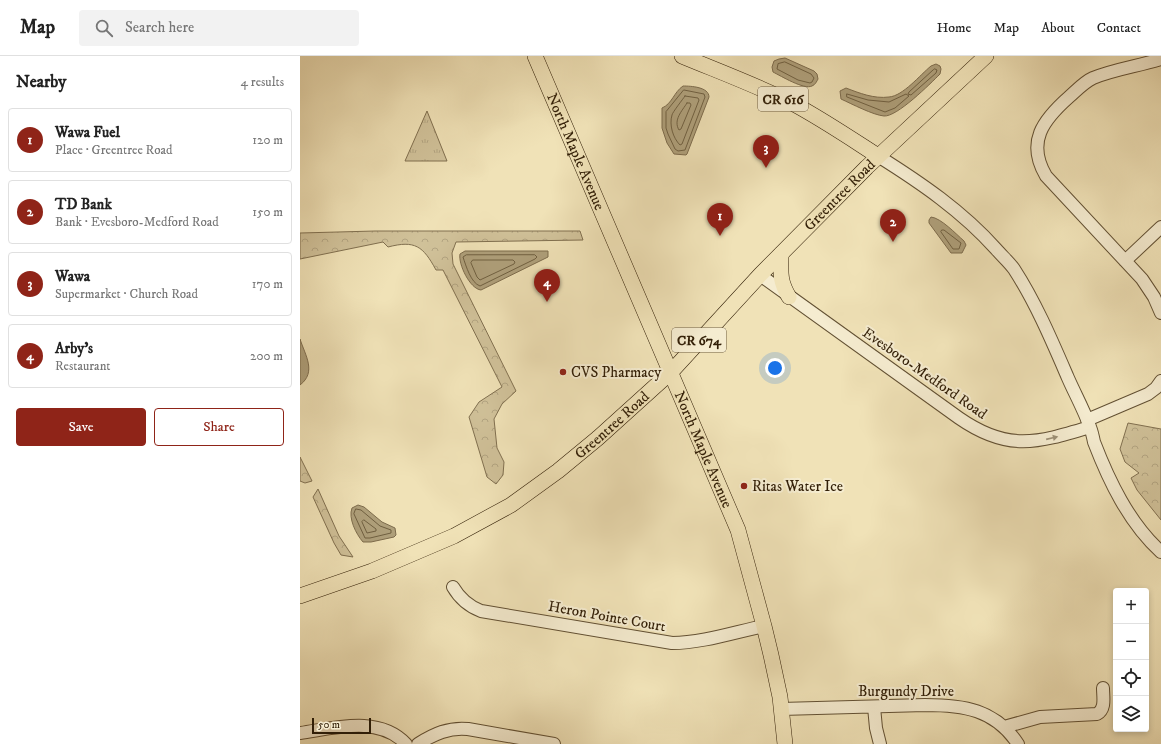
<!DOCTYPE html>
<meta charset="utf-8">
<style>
:root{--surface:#fff;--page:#f2f2f2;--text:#222;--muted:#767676;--line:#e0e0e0;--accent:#8f2418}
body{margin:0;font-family:"IM FELL DW Pica",serif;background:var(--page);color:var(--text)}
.controls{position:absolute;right:12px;bottom:12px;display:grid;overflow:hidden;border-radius:4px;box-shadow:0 2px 6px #0003}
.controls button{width:36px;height:36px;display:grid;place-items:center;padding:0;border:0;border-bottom:1px solid var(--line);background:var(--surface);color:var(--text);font:20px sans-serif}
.scale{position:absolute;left:12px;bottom:10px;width:59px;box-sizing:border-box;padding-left:4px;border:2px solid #321f07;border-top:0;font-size:11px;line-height:14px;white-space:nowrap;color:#321f07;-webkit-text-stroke:3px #f5ecd0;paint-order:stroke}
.you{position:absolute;left:475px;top:312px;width:14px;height:14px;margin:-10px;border:3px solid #fff;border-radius:50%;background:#1a73e8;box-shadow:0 0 0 6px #1a73e833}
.badge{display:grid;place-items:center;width:26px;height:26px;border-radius:50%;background:var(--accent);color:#fff;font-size:13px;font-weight:700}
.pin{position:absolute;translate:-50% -33px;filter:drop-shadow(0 1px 2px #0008)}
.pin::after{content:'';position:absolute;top:21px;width:14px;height:12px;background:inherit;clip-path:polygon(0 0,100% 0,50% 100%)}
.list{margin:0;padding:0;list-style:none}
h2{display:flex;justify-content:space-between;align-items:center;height:52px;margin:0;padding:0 16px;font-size:17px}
h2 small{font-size:13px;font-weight:400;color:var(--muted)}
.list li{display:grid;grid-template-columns:26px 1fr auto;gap:12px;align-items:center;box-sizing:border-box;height:64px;margin:0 8px 8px;padding:0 8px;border:1px solid var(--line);border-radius:4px}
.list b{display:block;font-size:15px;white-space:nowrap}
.list p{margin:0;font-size:13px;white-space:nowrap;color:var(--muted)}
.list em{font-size:13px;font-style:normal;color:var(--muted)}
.actions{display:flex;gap:8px;padding:12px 16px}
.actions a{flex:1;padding:9px 0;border:1px solid var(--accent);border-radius:4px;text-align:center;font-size:14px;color:var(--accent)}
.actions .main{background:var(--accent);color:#fff}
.icon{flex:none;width:22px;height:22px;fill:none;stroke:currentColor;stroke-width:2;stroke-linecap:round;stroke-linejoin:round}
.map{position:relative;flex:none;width:861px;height:688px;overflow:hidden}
header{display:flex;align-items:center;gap:24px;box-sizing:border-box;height:56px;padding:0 20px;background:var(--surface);border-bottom:1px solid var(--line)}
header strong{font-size:19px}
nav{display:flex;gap:22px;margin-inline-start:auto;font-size:14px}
.search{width:280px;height:36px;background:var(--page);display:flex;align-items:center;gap:10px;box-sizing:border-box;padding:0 14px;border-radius:4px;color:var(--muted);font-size:15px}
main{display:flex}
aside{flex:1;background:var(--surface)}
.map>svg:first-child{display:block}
.grass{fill:url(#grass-tufts);stroke:#817050}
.forest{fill:url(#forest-crowns);stroke:#817050}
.water{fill:#afa07b;stroke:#7d6c4d}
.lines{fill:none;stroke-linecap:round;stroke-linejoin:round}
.shore{stroke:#706041;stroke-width:1}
.minor-casing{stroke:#625033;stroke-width:14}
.major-casing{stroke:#321f07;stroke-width:16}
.minor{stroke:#f5ecd0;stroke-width:12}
.major{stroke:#f0e2b7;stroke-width:15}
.oneway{fill:#9d9076}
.poi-dot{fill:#8f2418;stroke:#f5ecd0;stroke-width:1.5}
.labels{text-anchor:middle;stroke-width:4;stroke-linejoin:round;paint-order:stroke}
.shield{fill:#f5ecd0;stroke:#6c5c43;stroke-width:1}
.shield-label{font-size:14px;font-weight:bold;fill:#321f07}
.street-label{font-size:15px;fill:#321f07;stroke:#f5ecd0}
.poi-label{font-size:15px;fill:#321f07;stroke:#f5ecd0;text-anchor:start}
</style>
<header>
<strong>Map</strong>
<div class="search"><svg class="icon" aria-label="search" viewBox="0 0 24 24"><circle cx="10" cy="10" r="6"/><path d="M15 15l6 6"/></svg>Search here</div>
<nav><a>Home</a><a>Map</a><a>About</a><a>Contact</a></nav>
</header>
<main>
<aside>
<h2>Nearby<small>4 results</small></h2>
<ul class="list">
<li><span class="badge">1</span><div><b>Wawa Fuel</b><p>Place · Greentree Road</p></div><em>120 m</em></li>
<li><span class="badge">2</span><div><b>TD Bank</b><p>Bank · Evesboro-Medford Road</p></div><em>150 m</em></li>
<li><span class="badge">3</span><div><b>Wawa</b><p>Supermarket · Church Road</p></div><em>170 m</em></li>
<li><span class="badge">4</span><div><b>Arby's</b><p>Restaurant</p></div><em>200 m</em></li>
</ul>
<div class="actions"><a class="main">Save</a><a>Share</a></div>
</aside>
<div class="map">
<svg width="861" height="688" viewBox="0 0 861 688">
<defs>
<pattern id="grass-tufts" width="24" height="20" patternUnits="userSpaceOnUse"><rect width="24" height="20" fill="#d0c199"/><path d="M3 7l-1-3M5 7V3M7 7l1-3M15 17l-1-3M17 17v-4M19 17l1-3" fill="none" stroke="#b3a582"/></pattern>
<pattern id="forest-crowns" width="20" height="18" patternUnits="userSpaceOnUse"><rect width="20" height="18" fill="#d0c199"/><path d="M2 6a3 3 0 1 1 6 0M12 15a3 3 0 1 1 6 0" fill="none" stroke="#b3a582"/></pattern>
</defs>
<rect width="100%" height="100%" fill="#f0e2b7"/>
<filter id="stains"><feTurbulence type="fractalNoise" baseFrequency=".005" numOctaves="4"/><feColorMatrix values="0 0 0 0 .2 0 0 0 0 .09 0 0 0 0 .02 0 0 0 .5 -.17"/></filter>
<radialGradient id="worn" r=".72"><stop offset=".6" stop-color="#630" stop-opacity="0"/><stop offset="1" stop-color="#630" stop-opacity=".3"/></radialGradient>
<!-- grass -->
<path class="grass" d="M127,55L147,105H105Z"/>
<!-- forest -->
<path class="forest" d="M75,175H280L283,184L156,186L152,197L153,208L216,335L202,348L194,363L197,392L204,406L203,419L196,428L187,421L169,361L179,346L202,331L143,214H136C123,190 115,184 88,191L83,186L0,203V177Z
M828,367L861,373V464L837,434L831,422L839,417L825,406L820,393Z
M0,401L12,425L5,427L0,425Z
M18,433L39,480L53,501L41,499L34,487L13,441Z"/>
<!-- water -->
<path class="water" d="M485,2L514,15L517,18L518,23C517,25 515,29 512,30C504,34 481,20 473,16L472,11L474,5L479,3Z
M636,8L640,10L641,13L640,18C630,28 597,61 584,60C573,59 552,48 541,43L540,35L546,32C559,37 574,43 589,41C603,40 620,19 631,10Z
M383,30C391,30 409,31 409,41L387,98L386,99L374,98L367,87L362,72V52C372,48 374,36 383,30Z
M631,161C641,162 656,178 664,185L666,189L662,197H651L629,167V164Z
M165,195H248V201L181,234C170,233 158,208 160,198Z
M0,283C5,299 17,316 0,329Z
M58,449L64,451L82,466L95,472L96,479L94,481L71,486H63C56,478 48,462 52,452Z"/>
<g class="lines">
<!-- shore -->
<path class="shore" d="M485,6L511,18L514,22L512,26L510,27L498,24L477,13L478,8Z
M635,13L637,14L636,17L611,39L608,38L609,36L633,14Z
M384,34L404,38L405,41L385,94L378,95L375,93L368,78L366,72V56Z
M547,38L568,44L589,46L606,38L609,40L595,52L585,56L547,41Z
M385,40L398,42L399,44L382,88L380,89C373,82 369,69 372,59C372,57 383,43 385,40Z
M387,47H390L391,49L381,73L379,74C373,64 382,55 387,47Z
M642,174H644L661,187L659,193H653L641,176Z
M235,199L237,201L235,203L180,230C171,227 166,210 163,201L166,199Z
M173,204H213L215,206L214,208L180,224L177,221L171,207Z
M56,453L61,454L80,470L91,474V477L70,482H65L54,458Z
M64,464L76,473V475L67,477L62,466Z"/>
<defs>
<path id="minor" d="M861,3C839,10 815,13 793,22C784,26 776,35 769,41C743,64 726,86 746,120L842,223L854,241L861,257
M578,100C621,127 662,155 696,193C702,200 709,206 714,213C736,247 752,285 768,322C775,338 784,354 790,371C792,376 793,381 794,386C809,425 829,467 861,496
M825,205L861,171
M460,219L659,362C708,396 737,387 790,371
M787,364L848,338L856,332L861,325
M153,531C160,543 168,550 181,555L372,587C402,587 435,576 464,570
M574,651L576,672L580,688
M481,653L625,649C663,649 695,653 718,688
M704,671L740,661L797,658C806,653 803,641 803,632
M0,677C35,672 79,659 106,688
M118,688C134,678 149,671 168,673L254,688"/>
<g id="major">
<path id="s1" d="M235,0L438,474L464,570L471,599L480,641L485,688"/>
<path d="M382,0C418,15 456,29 492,47C522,63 550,82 578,100"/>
<path d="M481,198C481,217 479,224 489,241"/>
<path id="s2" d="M0,540L72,515L154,480L211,449L258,415L298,382L371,316L460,219L567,111L686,0"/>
</g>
</defs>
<!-- minor casing -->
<use href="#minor" class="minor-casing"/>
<!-- major casing -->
<use href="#major" class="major-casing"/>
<!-- minor -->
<use href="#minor" class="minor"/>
<!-- major -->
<use href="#major" class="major"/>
</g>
<!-- one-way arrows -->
<defs><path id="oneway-solid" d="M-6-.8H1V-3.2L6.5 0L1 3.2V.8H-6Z"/></defs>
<use class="oneway" href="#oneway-solid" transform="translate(752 382) rotate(-13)"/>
<!-- markers -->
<g class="poi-dot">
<circle cx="263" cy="316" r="4"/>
<circle cx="444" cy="430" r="4"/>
</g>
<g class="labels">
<!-- shield labels -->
<g class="shield">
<rect x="458" y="31" width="50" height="24" rx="3"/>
<rect x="372" y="272" width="54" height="24" rx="3"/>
</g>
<g class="shield-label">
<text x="483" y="48">CR 616</text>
<text x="399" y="289">CR 674</text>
</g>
<!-- street labels -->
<g class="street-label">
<text dy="5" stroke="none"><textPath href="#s1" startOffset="104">North Maple Avenue</textPath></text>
<text dy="5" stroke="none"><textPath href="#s2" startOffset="683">Greentree Road</textPath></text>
<text transform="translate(625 317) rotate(35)" y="5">Evesboro-Medford Road</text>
<text dy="5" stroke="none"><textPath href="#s2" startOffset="359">Greentree Road</textPath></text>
<text dy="5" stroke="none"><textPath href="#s1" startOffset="428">North Maple Avenue</textPath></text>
<text transform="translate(307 560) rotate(10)" y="5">Heron Pointe Court</text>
<text x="606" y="640">Burgundy Drive</text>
</g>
<!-- poi labels -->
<g class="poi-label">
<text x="271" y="321">CVS Pharmacy</text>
<text x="452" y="435">Ritas Water Ice</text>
</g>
</g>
<rect width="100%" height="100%" filter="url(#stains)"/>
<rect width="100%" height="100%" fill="url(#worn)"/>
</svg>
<div class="controls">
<button>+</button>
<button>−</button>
<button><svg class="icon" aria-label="locate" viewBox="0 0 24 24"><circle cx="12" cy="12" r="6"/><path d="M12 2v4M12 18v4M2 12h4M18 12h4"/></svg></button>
<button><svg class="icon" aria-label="layers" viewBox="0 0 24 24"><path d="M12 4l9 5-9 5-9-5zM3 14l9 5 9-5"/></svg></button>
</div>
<div class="scale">50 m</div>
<div class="you"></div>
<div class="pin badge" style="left:420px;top:180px">1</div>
<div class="pin badge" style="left:593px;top:186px">2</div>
<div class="pin badge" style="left:466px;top:112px">3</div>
<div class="pin badge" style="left:247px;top:246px">4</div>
</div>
</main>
